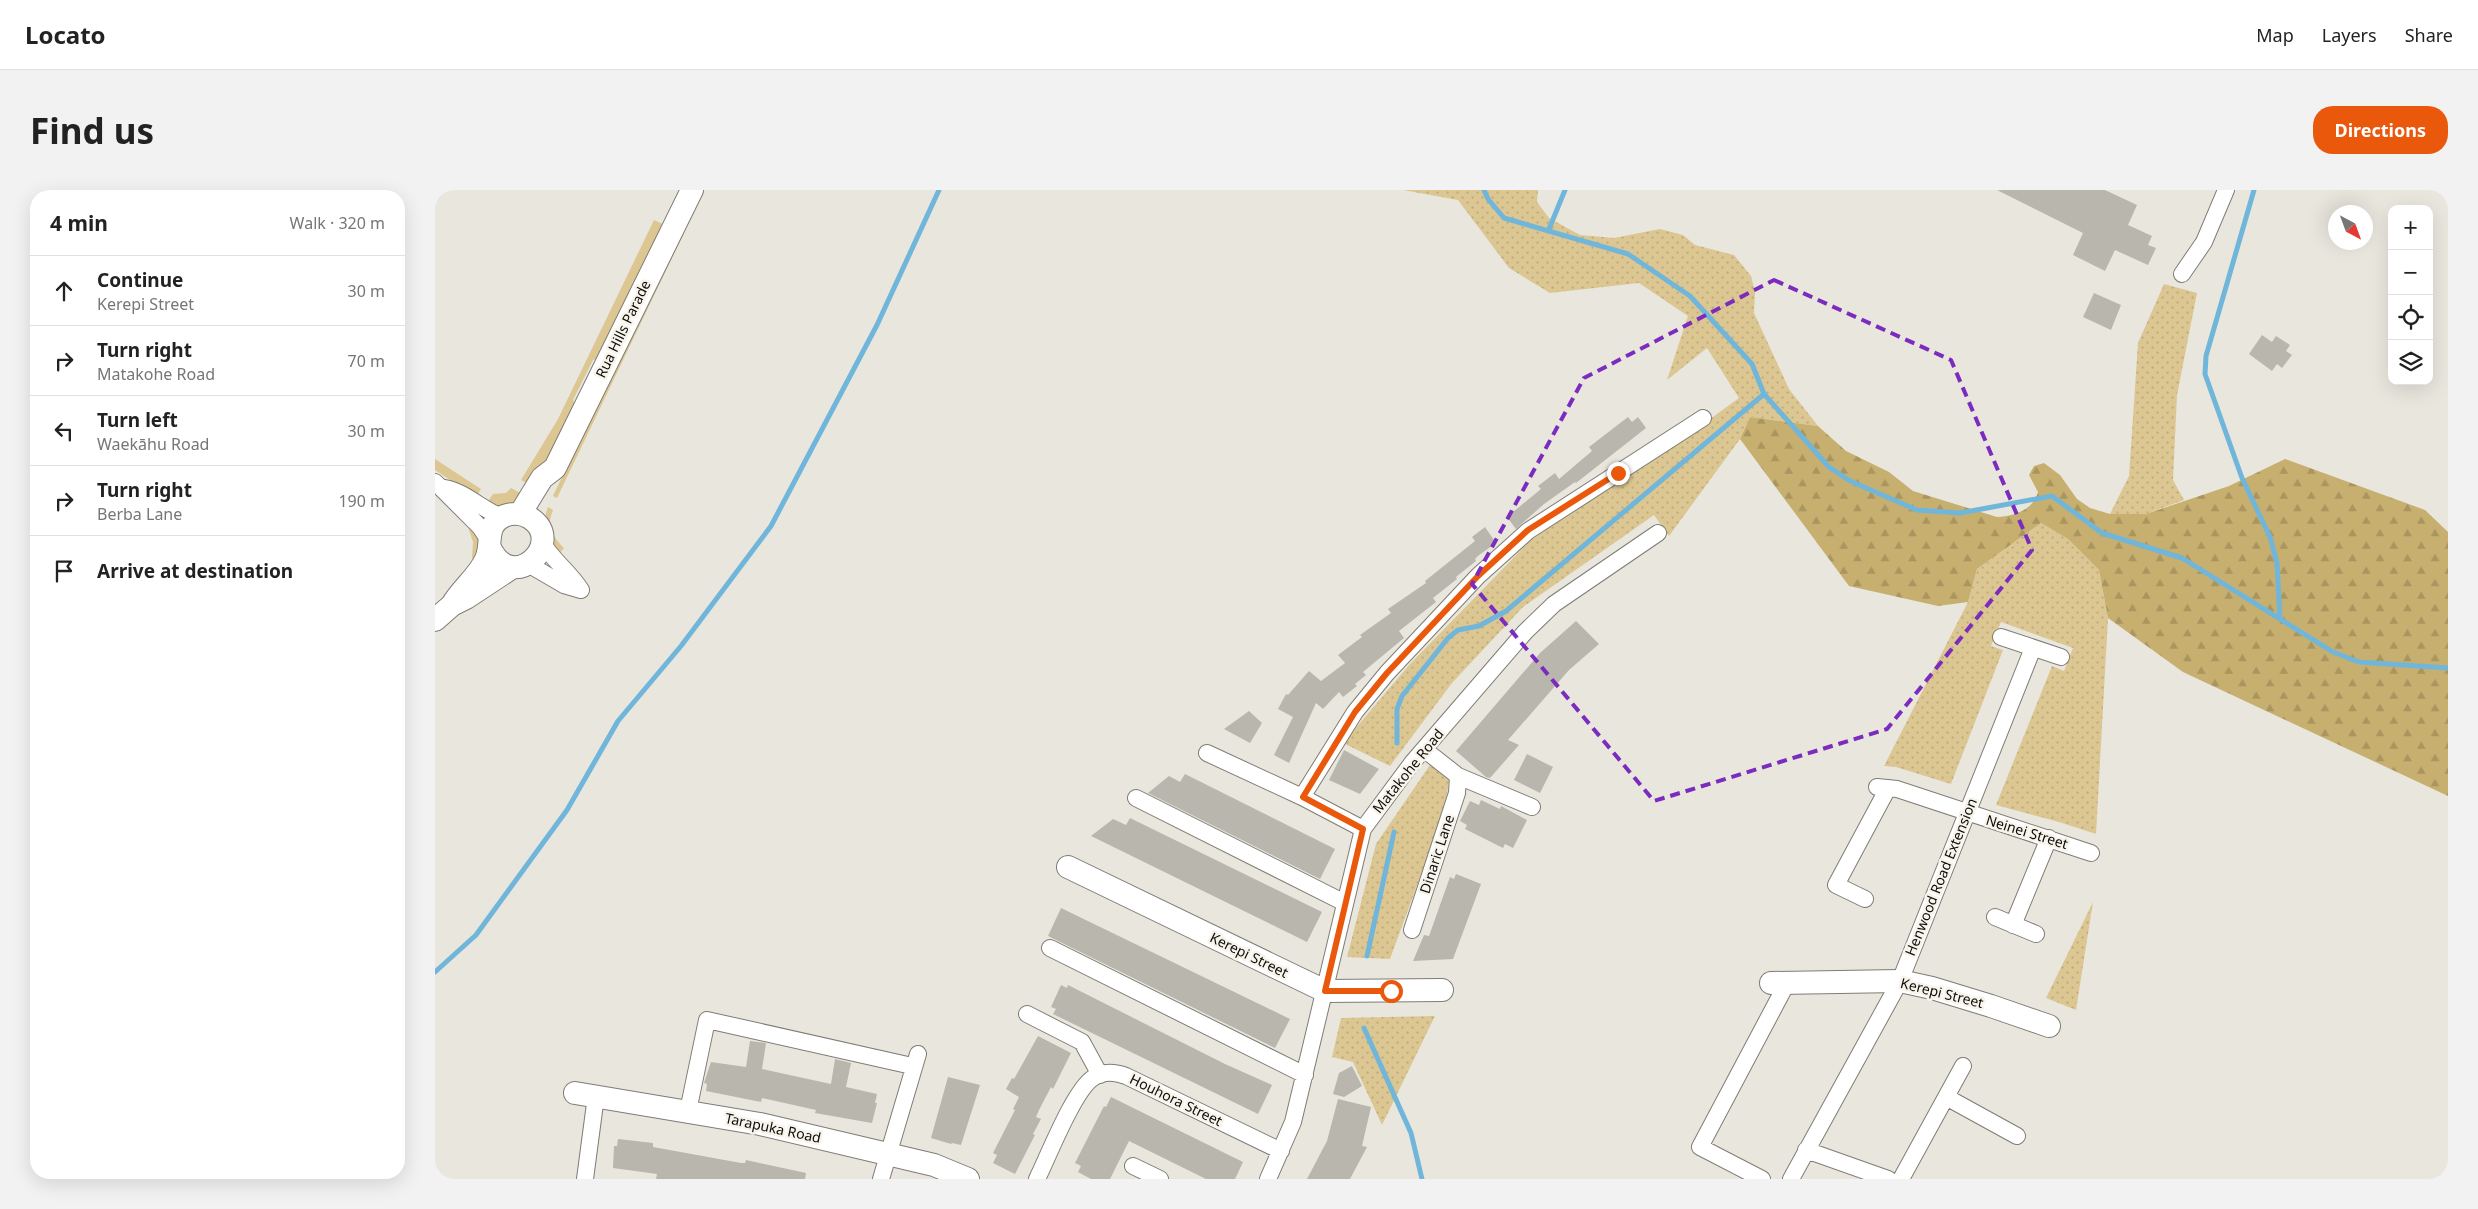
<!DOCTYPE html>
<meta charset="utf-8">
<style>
:root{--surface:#fff;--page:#f2f2f2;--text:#222;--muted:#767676;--line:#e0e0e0;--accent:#ea580c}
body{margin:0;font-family:"Noto Sans",sans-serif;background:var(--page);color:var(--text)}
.controls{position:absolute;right:15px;top:15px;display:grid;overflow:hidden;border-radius:10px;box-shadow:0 5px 20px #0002}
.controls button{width:45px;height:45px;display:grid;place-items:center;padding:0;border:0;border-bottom:1px solid var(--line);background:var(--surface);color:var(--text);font:25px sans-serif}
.compass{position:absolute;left:1893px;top:15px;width:45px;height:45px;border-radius:50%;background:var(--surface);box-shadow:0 5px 20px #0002;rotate:139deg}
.stop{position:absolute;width:15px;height:15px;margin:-11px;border:4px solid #ea580c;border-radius:50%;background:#fff}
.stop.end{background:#ea580c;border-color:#fff;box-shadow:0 1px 5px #0008}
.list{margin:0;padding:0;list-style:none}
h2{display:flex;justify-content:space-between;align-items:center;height:65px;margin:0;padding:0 20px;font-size:21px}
h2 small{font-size:16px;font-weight:400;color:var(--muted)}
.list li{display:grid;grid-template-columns:32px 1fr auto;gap:15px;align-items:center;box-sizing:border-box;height:70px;padding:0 20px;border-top:1px solid var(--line)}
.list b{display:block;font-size:19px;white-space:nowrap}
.list p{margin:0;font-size:16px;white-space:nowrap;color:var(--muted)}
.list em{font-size:16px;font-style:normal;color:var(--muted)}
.icon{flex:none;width:28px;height:28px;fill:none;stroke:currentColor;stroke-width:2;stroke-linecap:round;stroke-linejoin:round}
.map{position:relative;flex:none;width:2013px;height:989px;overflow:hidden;border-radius:20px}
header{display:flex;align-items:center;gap:30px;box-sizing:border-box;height:70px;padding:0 25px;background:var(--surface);border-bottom:1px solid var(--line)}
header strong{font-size:24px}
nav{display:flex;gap:28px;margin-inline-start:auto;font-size:18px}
.intro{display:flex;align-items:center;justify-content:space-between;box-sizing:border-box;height:120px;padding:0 30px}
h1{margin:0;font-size:35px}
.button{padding:12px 22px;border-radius:20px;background:var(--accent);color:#fff;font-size:18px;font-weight:700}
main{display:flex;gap:30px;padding:0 30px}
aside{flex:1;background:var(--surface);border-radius:20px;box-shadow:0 5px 20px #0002}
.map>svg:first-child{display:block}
.grass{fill:url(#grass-dots)}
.forest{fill:url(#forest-firs)}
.green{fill:#dcc792}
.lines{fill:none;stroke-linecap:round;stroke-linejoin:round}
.stream{stroke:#70b6da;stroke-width:5}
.building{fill:#b9b6ae}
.street-casing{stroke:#7f7c75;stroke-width:18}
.secondary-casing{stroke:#7f7c75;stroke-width:24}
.street{stroke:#fff;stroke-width:16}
.secondary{stroke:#fff;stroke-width:22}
.route{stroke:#ea580c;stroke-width:6}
.marked{fill:none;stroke:#7b2cbf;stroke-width:4;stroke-dasharray:10 6;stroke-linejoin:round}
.labels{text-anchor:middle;stroke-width:5;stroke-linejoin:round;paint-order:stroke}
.street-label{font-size:14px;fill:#0d0c09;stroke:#f7f4eb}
</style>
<header>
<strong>Locato</strong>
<nav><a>Map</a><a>Layers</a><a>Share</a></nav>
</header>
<div class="intro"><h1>Find us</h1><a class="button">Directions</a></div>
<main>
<aside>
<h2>4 min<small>Walk · 320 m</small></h2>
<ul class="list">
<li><svg class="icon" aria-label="ahead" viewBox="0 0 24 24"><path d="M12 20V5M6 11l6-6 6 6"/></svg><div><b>Continue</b><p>Kerepi Street</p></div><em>30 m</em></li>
<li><svg class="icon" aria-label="right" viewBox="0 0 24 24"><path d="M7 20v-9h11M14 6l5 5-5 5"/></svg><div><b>Turn right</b><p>Matakohe Road</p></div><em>70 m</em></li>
<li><svg class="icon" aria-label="left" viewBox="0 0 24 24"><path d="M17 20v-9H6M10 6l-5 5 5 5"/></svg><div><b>Turn left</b><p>Waekāhu Road</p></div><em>30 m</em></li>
<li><svg class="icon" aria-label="right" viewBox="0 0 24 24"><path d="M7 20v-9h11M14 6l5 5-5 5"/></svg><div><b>Turn right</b><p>Berba Lane</p></div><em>190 m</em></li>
<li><svg class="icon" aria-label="arrive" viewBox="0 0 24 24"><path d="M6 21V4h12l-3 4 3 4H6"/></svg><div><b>Arrive at destination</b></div></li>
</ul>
</aside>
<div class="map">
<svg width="2013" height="989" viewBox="0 0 2013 989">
<defs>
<pattern id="grass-dots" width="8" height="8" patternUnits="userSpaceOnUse" patternTransform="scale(1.25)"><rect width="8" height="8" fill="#dcc792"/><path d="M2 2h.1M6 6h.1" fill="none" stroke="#bcaa7d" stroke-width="1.8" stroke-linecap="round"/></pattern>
<pattern id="forest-firs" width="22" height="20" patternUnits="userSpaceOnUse" patternTransform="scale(1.25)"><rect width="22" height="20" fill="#c7af6f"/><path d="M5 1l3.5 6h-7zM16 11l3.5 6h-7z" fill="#aa955f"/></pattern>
</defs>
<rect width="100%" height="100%" fill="#e9e6de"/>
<!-- grass -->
<path class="grass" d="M968,0H1103L1102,12L1114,28L1145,45L1179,48L1225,39L1248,45L1260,55L1299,65L1316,86L1320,102L1319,123L1354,199L1383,236L1315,227L1305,249L1234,346L1219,325L1088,417L1017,493L955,576L908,553L975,474L1096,350L1230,256L1271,232L1304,208L1272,158L1232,190L1253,126L1204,93L1115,103L1074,78L1023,10Z
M1729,94L1762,103L1742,205L1738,290L1749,310L1711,324H1675L1694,286L1703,153Z
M1606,333L1633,349L1664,380L1673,428L1661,644L1624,632L1561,615L1617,476L1629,481L1638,458L1566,432L1556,456L1568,460L1516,594L1461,577L1449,576L1533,412L1542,379Z
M997,572L1014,590L1010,619L955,769L912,767L941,654Z
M1658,712L1641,820L1611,808Z
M1000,826L947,935L918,872L897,867L906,828Z"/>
<!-- forest -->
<path class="forest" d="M1315,227L1383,236L1411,261L1454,282L1478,301L1562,327C1580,326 1598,320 1603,302L1594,285L1599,276L1609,273L1625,285L1642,309L1655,318L1675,324H1711L1794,296L1850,269L1990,320L2013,342V606L1748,482L1673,428L1664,380L1633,349L1606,333L1542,379L1533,412L1503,416L1414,396L1305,249Z"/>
<!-- green -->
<path class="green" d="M219,30L230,35L165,168L158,170L138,210L142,217L97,296L86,290L123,229Z
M244,41L249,43L122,308L118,306Z
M0,269L46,299L41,307L0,280Z
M76,298L91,306L68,320L51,314L58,304L71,303Z
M113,317L118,320C111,336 117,346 129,358L123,365C112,353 106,333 113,317Z
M36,334L47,349L42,374L37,368L38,352L33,337Z"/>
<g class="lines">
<!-- stream -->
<path class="stream" d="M1049,0L1053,9L1069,28L1193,64L1255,106L1317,174L1329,204L1394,277L1415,291L1482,320L1525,323L1617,306L1667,343L1747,368L1898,462L1924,472L2013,478
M1819,0L1771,166L1770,184L1807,288L1835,347L1842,373L1845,429
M1114,39L1130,0
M962,553V519L967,506L1013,448L1023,440L1044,436L1071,421L1329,204
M932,766L959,642
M0,782L41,745L132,620L183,531L246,456L336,336L442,135L504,0
M929,838L976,943L987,989"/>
</g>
<!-- building -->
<path class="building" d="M1562,0H1670L1702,15L1693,35L1717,46L1713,55L1721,58L1713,75L1680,60L1670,81L1638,65L1648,43Z
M1659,103L1686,115L1676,140L1648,127Z
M1827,145L1837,152L1841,146L1855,155L1851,161L1857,165L1847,178L1842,174L1837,181L1814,164Z
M1193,227L1197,232L1203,227L1211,238L1141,293L1140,292L1109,314L1081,339L1072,327L1106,299L1103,296L1120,283L1124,289L1157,261L1154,257Z
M1050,337L1061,353L1044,365L1040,369L1041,371L1021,387L1022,389L998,408L1001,412L964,441L969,448L928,482L931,485L920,494L922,496L908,507L904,502L888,519L881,513L854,573L839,565L858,527L843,519L851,504L853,505L874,481L886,491L910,473L903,465L927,447L925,445L956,423L953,419L991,393L990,391L1040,351L1037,347Z
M1141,431L1164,454L1134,480L1073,550L1084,555L1055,588L1051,587L1021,561L1105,463Z
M814,521L827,533L815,553L789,539Z
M909,560L944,579L925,604L894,590Z
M1092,564L1118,577L1105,603L1079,590Z
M750,584L900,659L885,689L713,603L734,586L745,592Z
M1046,610L1065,619L1066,616L1092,630L1078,658L1070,654L1068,658L1030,639L1032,635L1025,631L1035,611L1044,615Z
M695,628L887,722L872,752L656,646L678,629L691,635Z
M1021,684L1046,694L1018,769L978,771L989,745L994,746L1015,687L1019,689Z
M626,718L855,829L840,858L613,746Z
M626,795L632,798L633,795L790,874L837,895L823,924L618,824L621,819L616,817Z
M603,846L636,863L618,899L616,897L604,920L601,927L606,929L598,944L600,945L580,984L558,973L562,965L558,963L580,920L578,919L584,907L571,899L577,888L579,889Z
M315,851L331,853L327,879L396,894L400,869L416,873L411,897L442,904L440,913H442L437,933L380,923L381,920L327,908L326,912L271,901L272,894L269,893L276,872L311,877Z
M917,876L927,896L909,907L898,904L904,883Z
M513,887L545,895L526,955L517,953L516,954L496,948Z
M676,907L808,972L800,989H771L694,951L675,989H656L643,982L646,976L640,973L669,916L671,917Z
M903,909L936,917L927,956L932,957L915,989H872L892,951Z
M183,949L218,953V957L306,973H310L311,970L371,983L370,989H221L222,984L178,978L179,956H182Z"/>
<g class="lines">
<defs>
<path id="street" d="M1747,84L1769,52L1791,0
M0,292L45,337L53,349
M10,298C31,302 47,320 67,327
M107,352C117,370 135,382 146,400
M93,374L129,395L146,400
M1566,447L1626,467
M990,560L1023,586L1097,617
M772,563L867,607L928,639
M1442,597L1462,599L1656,663
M867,607L920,522L952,483L1043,386L1093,341L1268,228
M701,608L910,713
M1430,709L1401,695L1453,598
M1560,727L1601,744
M1578,735L1614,648
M977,740L1022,603L1023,586
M615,758L870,885
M592,824L647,852L665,885
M1511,907L1582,946
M253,921L272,830L477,876
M1371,960L1453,989
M698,976L725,989
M150,989L161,906
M446,989L483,864
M602,989C613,967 639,900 658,888C668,881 680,882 691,886L846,961
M833,989L858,932L928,639L977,573L1090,442L1119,414L1223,343
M1327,989L1265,957L1352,793
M1356,989L1465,791L1598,458
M1466,989L1528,876"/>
<path id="secondary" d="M85,324L107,288L120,278L257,0
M17,415C26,399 44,386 51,369C58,354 49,335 69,326C77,323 87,323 95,328C132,352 78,406 55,358
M0,430L17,415L31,408L78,377
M633,677L890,801L1007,800
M1336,793L1465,791L1497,798L1556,816L1614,836
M140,903L325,934L499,975L533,989"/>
</defs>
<!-- street casing -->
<use href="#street" class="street-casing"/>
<!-- secondary casing -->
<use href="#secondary" class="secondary-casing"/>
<!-- street -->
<use href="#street" class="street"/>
<!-- secondary -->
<use href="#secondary" class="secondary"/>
</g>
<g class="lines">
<!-- route -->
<path class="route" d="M956,801H890L928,639L868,607L920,522L952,483L1043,386L1093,340L1183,283"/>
</g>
<!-- marked area -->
<path class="marked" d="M1339,90L1516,170L1597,360L1452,539L1219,611L1037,394L1149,188Z"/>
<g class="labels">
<!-- street labels -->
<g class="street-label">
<text transform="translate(188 139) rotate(-64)" y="5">Rua Hills Parade</text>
<text transform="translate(973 581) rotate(-51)" y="5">Matakohe Road</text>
<text transform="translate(1592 642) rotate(17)" y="5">Neinei Street</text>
<text transform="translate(1002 664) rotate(-72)" y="5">Dinaric Lane</text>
<text transform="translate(1506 687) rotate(-68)" y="5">Henwood Road Extension</text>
<text transform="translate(814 765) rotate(26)" y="5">Kerepi Street</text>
<text transform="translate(1507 803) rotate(14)" y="5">Kerepi Street</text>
<text transform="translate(741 910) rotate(26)" y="5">Houhora Street</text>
<text transform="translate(338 938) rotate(12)" y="5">Tarapuka Road</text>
</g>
</g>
</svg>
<div class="controls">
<button>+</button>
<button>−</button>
<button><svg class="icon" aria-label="locate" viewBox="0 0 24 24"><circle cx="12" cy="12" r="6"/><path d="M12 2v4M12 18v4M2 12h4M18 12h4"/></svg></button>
<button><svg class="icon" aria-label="layers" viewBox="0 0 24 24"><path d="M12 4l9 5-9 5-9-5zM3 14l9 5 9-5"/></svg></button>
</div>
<svg class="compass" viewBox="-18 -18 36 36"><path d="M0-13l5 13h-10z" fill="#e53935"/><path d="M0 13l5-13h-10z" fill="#767676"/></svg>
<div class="stop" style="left:956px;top:801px"></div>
<div class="stop end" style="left:1183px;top:283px"></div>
</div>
</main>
